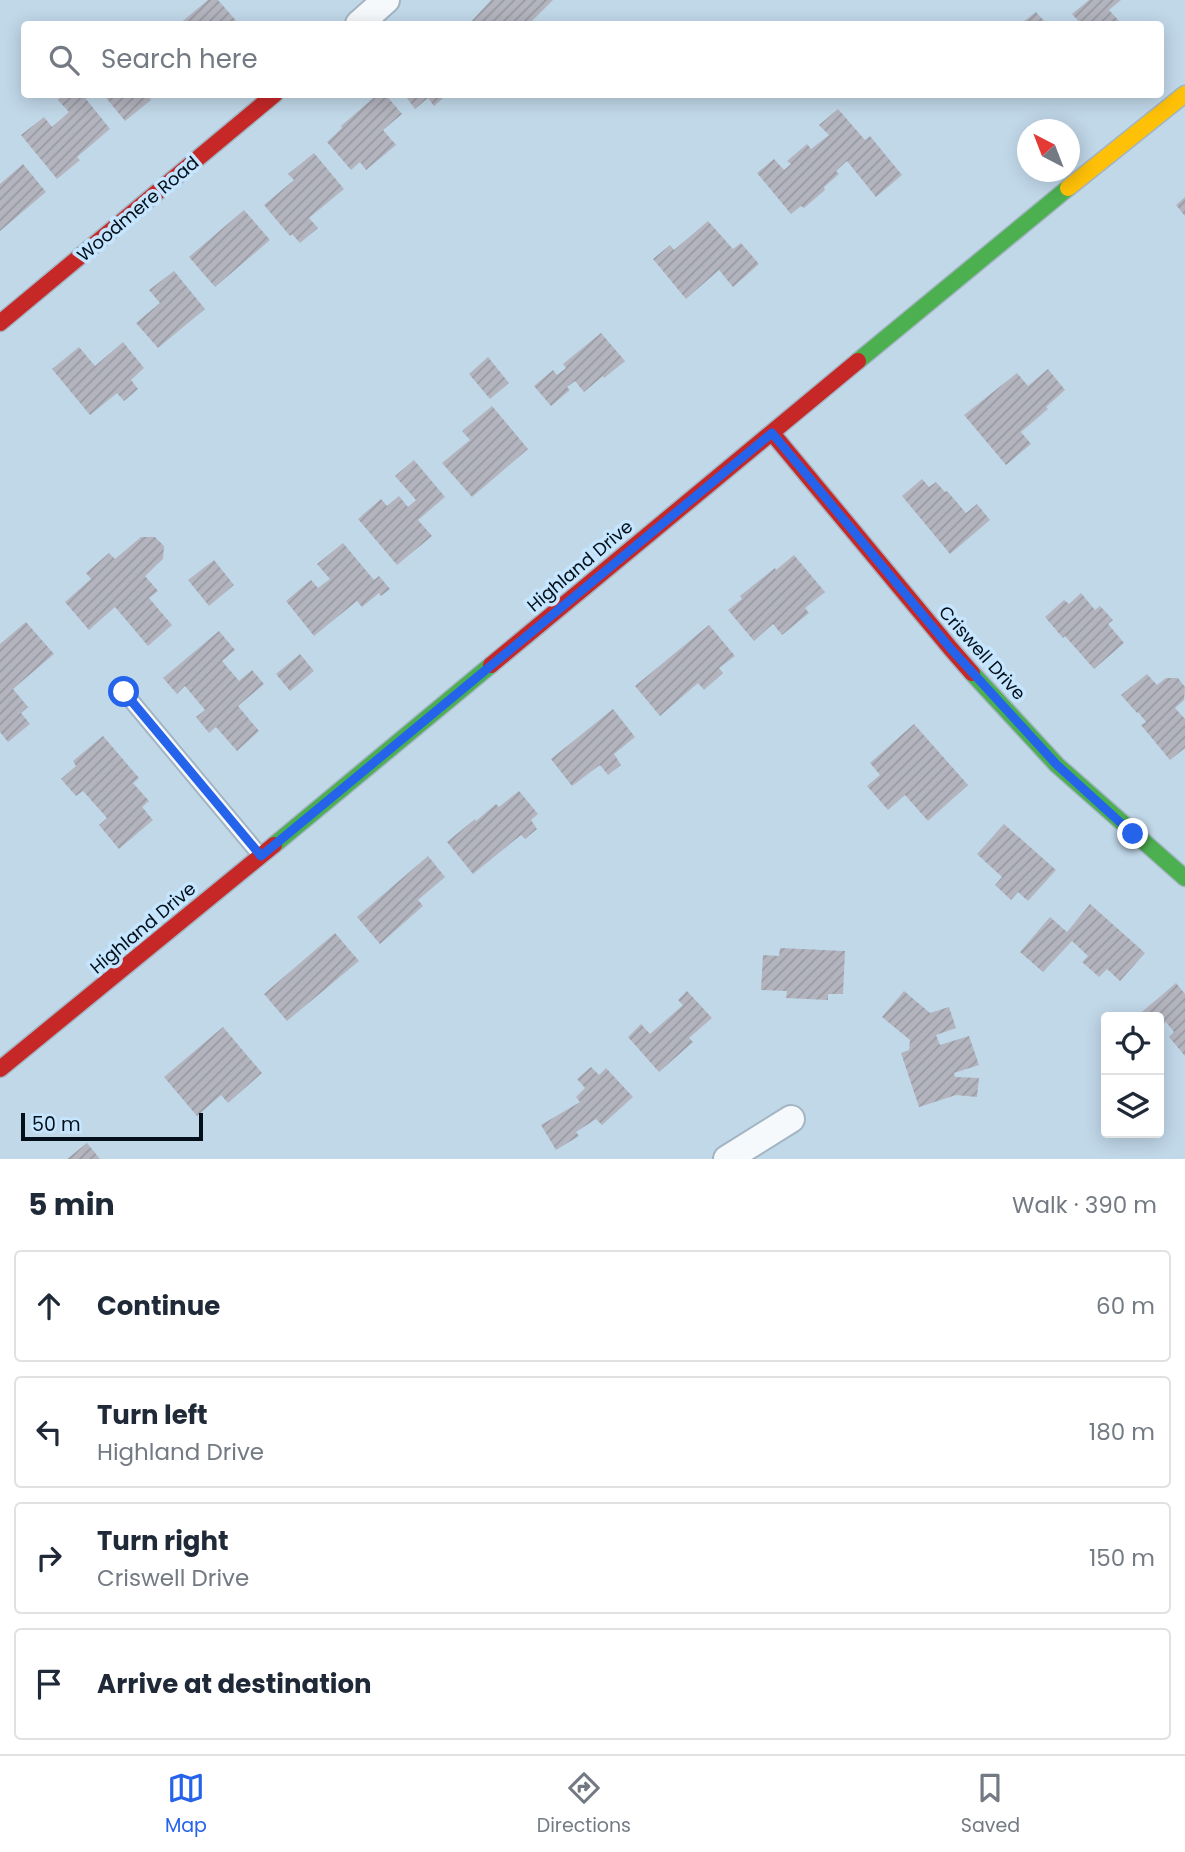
<!DOCTYPE html>
<meta charset="utf-8">
<style>
:root{--surface:#fff;--page:#f2f2f3;--text:#1f2937;--muted:#747a83;--line:#e0e1e3;--accent:#2563eb}
body{margin:0;font-family:Poppins,sans-serif;background:var(--page);color:var(--text)}
.controls{position:absolute;right:21px;bottom:21px;display:grid;overflow:hidden;border-radius:7px;box-shadow:0 4px 18px #0003}
.controls button{width:63px;height:63px;display:grid;place-items:center;padding:0;border:0;border-bottom:2px solid var(--line);background:var(--surface);color:var(--text);font:35px sans-serif}
.compass{position:absolute;left:1017px;top:119px;width:63px;height:63px;border-radius:50%;background:var(--surface);box-shadow:0 4px 18px #0003;rotate:318deg}
.scale{position:absolute;left:21px;bottom:18px;width:182px;box-sizing:border-box;padding-left:7px;border:4px solid #03101a;border-top:0;font-size:19px;line-height:24px;white-space:nowrap;color:#03101a;-webkit-text-stroke:5px #c6e6ff;paint-order:stroke}
.stop{position:absolute;width:21px;height:21px;margin:-16px;border:5px solid #2563eb;border-radius:50%;background:#fff}
.stop.end{background:#2563eb;border-color:#fff;box-shadow:0 2px 7px #0008}
.list{margin:0;padding:0;list-style:none}
h2{display:flex;justify-content:space-between;align-items:center;height:91px;margin:0;padding:0 28px;font-size:30px}
h2 small{font-size:23px;font-weight:400;color:var(--muted)}
.list li{display:grid;grid-template-columns:46px 1fr auto;gap:21px;align-items:center;box-sizing:border-box;height:112px;margin:0 14px 14px;padding:0 14px;border:2px solid var(--line);border-radius:7px}
.list b{display:block;font-size:26px;white-space:nowrap}
.list p{margin:0;font-size:23px;white-space:nowrap;color:var(--muted)}
.list em{font-size:23px;font-style:normal;color:var(--muted)}
.icon{flex:none;width:38px;height:38px;fill:none;stroke:currentColor;stroke-width:2;stroke-linecap:round;stroke-linejoin:round}
.map{position:relative;flex:none;width:1185px;height:1159px;overflow:hidden}
.search{position:absolute;background:var(--surface);box-shadow:0 4px 18px #0003;left:21px;right:21px;top:21px;height:77px;display:flex;align-items:center;gap:18px;box-sizing:border-box;padding:0 24px;border-radius:7px;color:var(--muted);font-size:26px}
.sheet{height:595px;background:var(--surface)}
nav{display:flex;justify-content:space-around;align-items:center;box-sizing:border-box;height:98px;border-top:2px solid var(--line);background:var(--surface);font-size:19px;color:var(--muted)}
nav a{display:grid;justify-items:center;gap:4px}
nav .on{color:var(--accent)}
.map>svg:first-child{display:block}
.building{fill:url(#building-hatch)}
.lines{fill:none;stroke-linecap:round;stroke-linejoin:round}
.lane-casing{stroke:#a3b4c2;stroke-width:18}
.street-casing{stroke:#a3b4c2;stroke-width:30}
.fast-casing{stroke:#a3b4c2;stroke-width:19}
.slow-casing{stroke:#a3b4c2;stroke-width:19}
.jam-casing{stroke:#a3b4c2;stroke-width:19}
.lane{stroke:#f6f9fc;stroke-width:14}
.street{stroke:#f6f9fc;stroke-width:26}
.fast{stroke:#4caf50;stroke-width:16}
.slow{stroke:#ffc107;stroke-width:16}
.jam{stroke:#c62828;stroke-width:16}
.route{stroke:#2563eb;stroke-width:9}
.labels{text-anchor:middle;stroke-width:7;stroke-linejoin:round;paint-order:stroke}
.street-label{font-size:18px;fill:#03101a;stroke:#c6e6ff}
</style>
<div class="map">
<svg width="1185" height="1159" viewBox="0 0 1185 1159">
<defs>
<pattern id="building-hatch" width="6" height="6" patternUnits="userSpaceOnUse" patternTransform="scale(1.75)"><rect width="6" height="6" fill="#b3b4be"/><path d="M-1 1l2-2M0 6l6-6M5 7l2-2" fill="none" stroke="#989aa3"/></pattern>
</defs>
<rect width="100%" height="100%" fill="#c1d8e9"/>
<!-- building -->
<path class="building" d="M208,0H218L239,24H179Z
M491,0H553L529,24H469Z
M1089,0H1121L1109,10L1119,21L1114,24H1081L1072,14Z
M1036,12L1047,24H1020Z
M64,94H82L110,129L77,157L80,160L57,179L21,135L44,117L52,127L69,112L58,100Z
M103,94H147L151,100L125,121Z
M378,94H385L402,114L383,130L396,145L366,170L360,162L351,170L327,142L342,128L341,126Z
M404,94H448L434,106L428,98L415,109Z
M838,109L865,140L870,136L902,175L876,197L847,161L836,171L839,174L824,187L825,190L804,208L801,206L791,214L757,173L774,159L784,170L791,164L787,161L807,144L811,149L829,135L819,125Z
M314,153L344,189L309,218L318,228L300,243L292,234L290,236L264,205L294,180L288,174Z
M23,164L46,192L0,231V184Z
M1185,197V216L1176,205Z
M244,210L270,240L215,287L189,257Z
M708,221L733,249L741,243L759,264L733,287L719,270L686,299L653,259L670,245L674,250Z
M174,271L205,309L158,348L136,323L160,303L149,290Z
M601,333L625,361L604,378L603,376L584,392L575,381L567,387L570,390L551,406L534,386L553,370L557,375L566,368L563,364Z
M123,342L144,368L131,380L138,389L124,401L117,393L90,415L52,369L79,347L95,366Z
M488,357L509,383L490,399L469,374Z
M1048,369L1065,390L1046,407L1048,409L1021,432L1031,444L1006,465L964,415L1017,373L1028,386Z
M492,406L528,449L472,497L442,463L470,440L462,431Z
M414,460L445,497L418,520L432,536L397,565L358,519L381,499L387,506L399,496L408,507L416,500L395,476Z
M922,479L929,487L936,482L945,492L947,491L966,513L977,504L990,520L950,554L902,496Z
M141,537H155L164,546L163,559L145,576L158,591L149,598L172,625L148,646L115,607L89,630L65,602L91,579L86,573L109,553L115,559Z
M343,543L374,580L379,576L390,589L381,596L379,593L362,607L357,601L314,636L286,601L311,580L318,588L330,579L317,564Z
M794,555L825,592L805,608L809,613L782,635L773,624L754,641L728,610L742,599L740,596L775,568L776,570Z
M214,560L234,585L209,606L188,580Z
M1081,593L1095,610L1100,606L1113,620L1108,624L1124,643L1094,669L1065,636L1063,638L1045,617L1064,600L1069,604Z
M26,622L54,654L13,689L28,707L21,713L30,724L8,742L0,732V644Z
M709,625L735,656L719,668L723,673L704,690L698,683L660,716L635,686Z
M219,631L235,650L222,661L239,681L252,670L264,684L238,706L259,731L237,751L216,727L209,733L196,717L205,710L185,686L177,694L163,678Z
M300,654L314,671L290,691L276,674Z
M1147,674L1157,685L1166,678H1178L1185,687L1184,700L1175,708L1185,719V748L1170,760L1141,725L1146,722L1138,712L1137,713L1121,695Z
M613,709L635,737L614,754L621,765L608,775L600,765L572,786L551,759Z
M914,724L968,785L928,821L905,795L888,810L867,786L880,775L870,763Z
M103,736L139,778L133,783L149,801L142,807L153,820L119,849L99,825L107,818L83,791L76,796L61,779L76,766L73,761Z
M519,791L538,814L531,820L537,829L525,839L521,835L473,874L447,842L475,819L476,821L496,804L499,807Z
M1004,824L1056,870L1028,901L1018,892L1011,900L995,885L1002,877L977,854Z
M428,856L445,877L418,900L423,906L380,944L357,917Z
M1090,904L1145,953L1120,981L1107,969L1099,977L1082,962L1088,956L1072,941L1043,972L1020,952L1050,917L1067,932Z
M335,933L359,961L287,1021L264,994Z
M780,948L845,951L843,994H828V1000L786,998L787,991L761,990L763,955L779,956Z
M1176,983L1185,994V1056L1169,1037L1174,1032L1166,1022L1159,1029V1017H1136Z
M687,991L712,1018L689,1038L693,1042L659,1072L628,1037L641,1024L650,1034L683,1005L678,1000Z
M904,991L930,1013L949,1007L956,1028L936,1035L940,1045L969,1036L979,1065L954,1073L955,1077L979,1078L977,1097L956,1095L919,1107L901,1053L909,1050L910,1040L882,1017Z
M223,1027L262,1073L228,1103L221,1095L197,1116L164,1077Z
M591,1067L599,1075L606,1068L633,1097L602,1125L596,1119L576,1132L579,1136L556,1150L541,1125L580,1102L576,1097L585,1088L577,1079Z
M87,1143L100,1159H67Z"/>
<g class="lines">
<defs>
<path id="lane" d="M124,692L260,855"/>
<path id="street" d="M359,24L386,0
M727,1159L791,1119"/>
<path id="fast" d="M858,361L1068,188
M972,673L1057,765L1185,878
M274,845L491,665"/>
<path id="slow" d="M1068,188L1185,94"/>
<path id="jam" d="M0,323L275,94
M772,433L951,649L972,673
M491,665L858,361
M0,1069L274,845"/>
</defs>
<!-- lane casing -->
<use href="#lane" class="lane-casing"/>
<!-- street casing -->
<use href="#street" class="street-casing"/>
<!-- fast casing -->
<use href="#fast" class="fast-casing"/>
<!-- slow casing -->
<use href="#slow" class="slow-casing"/>
<!-- jam casing -->
<use href="#jam" class="jam-casing"/>
<!-- lane -->
<use href="#lane" class="lane"/>
<!-- street -->
<use href="#street" class="street"/>
<!-- fast -->
<use href="#fast" class="fast"/>
<!-- slow -->
<use href="#slow" class="slow"/>
<!-- jam -->
<use href="#jam" class="jam"/>
</g>
<g class="lines">
<!-- route -->
<path class="route" d="M124,692L261,856L772,433L951,649L1057,765L1133,834"/>
</g>
<g class="labels">
<!-- street labels -->
<g class="street-label">
<text transform="translate(138 209) rotate(-40)" y="6">Woodmere Road</text>
<text transform="translate(580 566) rotate(-40)" y="6">Highland Drive</text>
<text transform="translate(982 653) rotate(48)" y="6">Criswell Drive</text>
<text transform="translate(143 928) rotate(-40)" y="6">Highland Drive</text>
</g>
</g>
</svg>
<div class="controls">
<button><svg class="icon" aria-label="locate" viewBox="0 0 24 24"><circle cx="12" cy="12" r="6"/><path d="M12 2v4M12 18v4M2 12h4M18 12h4"/></svg></button>
<button><svg class="icon" aria-label="layers" viewBox="0 0 24 24"><path d="M12 4l9 5-9 5-9-5zM3 14l9 5 9-5"/></svg></button>
</div>
<svg class="compass" viewBox="-18 -18 36 36"><path d="M0-13l5 13h-10z" fill="#e53935"/><path d="M0 13l5-13h-10z" fill="#747a83"/></svg>
<div class="scale">50 m</div>
<div class="stop" style="left:124px;top:692px"></div>
<div class="stop end" style="left:1133px;top:834px"></div>
<div class="search"><svg class="icon" aria-label="search" viewBox="0 0 24 24"><circle cx="10" cy="10" r="6"/><path d="M15 15l6 6"/></svg>Search here</div>
</div>
<section class="sheet">
<h2>5 min<small>Walk · 390 m</small></h2>
<ul class="list">
<li><svg class="icon" aria-label="ahead" viewBox="0 0 24 24"><path d="M12 20V5M6 11l6-6 6 6"/></svg><div><b>Continue</b></div><em>60 m</em></li>
<li><svg class="icon" aria-label="left" viewBox="0 0 24 24"><path d="M17 20v-9H6M10 6l-5 5 5 5"/></svg><div><b>Turn left</b><p>Highland Drive</p></div><em>180 m</em></li>
<li><svg class="icon" aria-label="right" viewBox="0 0 24 24"><path d="M7 20v-9h11M14 6l5 5-5 5"/></svg><div><b>Turn right</b><p>Criswell Drive</p></div><em>150 m</em></li>
<li><svg class="icon" aria-label="arrive" viewBox="0 0 24 24"><path d="M6 21V4h12l-3 4 3 4H6"/></svg><div><b>Arrive at destination</b></div></li>
</ul>
</section>
<nav>
<a class="on"><svg class="icon" aria-label="map" viewBox="0 0 24 24"><path d="M3 6l6-2 6 2 6-2v14l-6 2-6-2-6 2zM9 4v14M15 6v14"/></svg>Map</a>
<a><svg class="icon" aria-label="directions" viewBox="0 0 24 24"><path d="M12 3l9 9-9 9-9-9zM9 14v-3h6M13 9l2 2-2 2"/></svg>Directions</a>
<a><svg class="icon" aria-label="saved" viewBox="0 0 24 24"><path d="M7 4h10v16l-5-4-5 4z"/></svg>Saved</a>
</nav>
